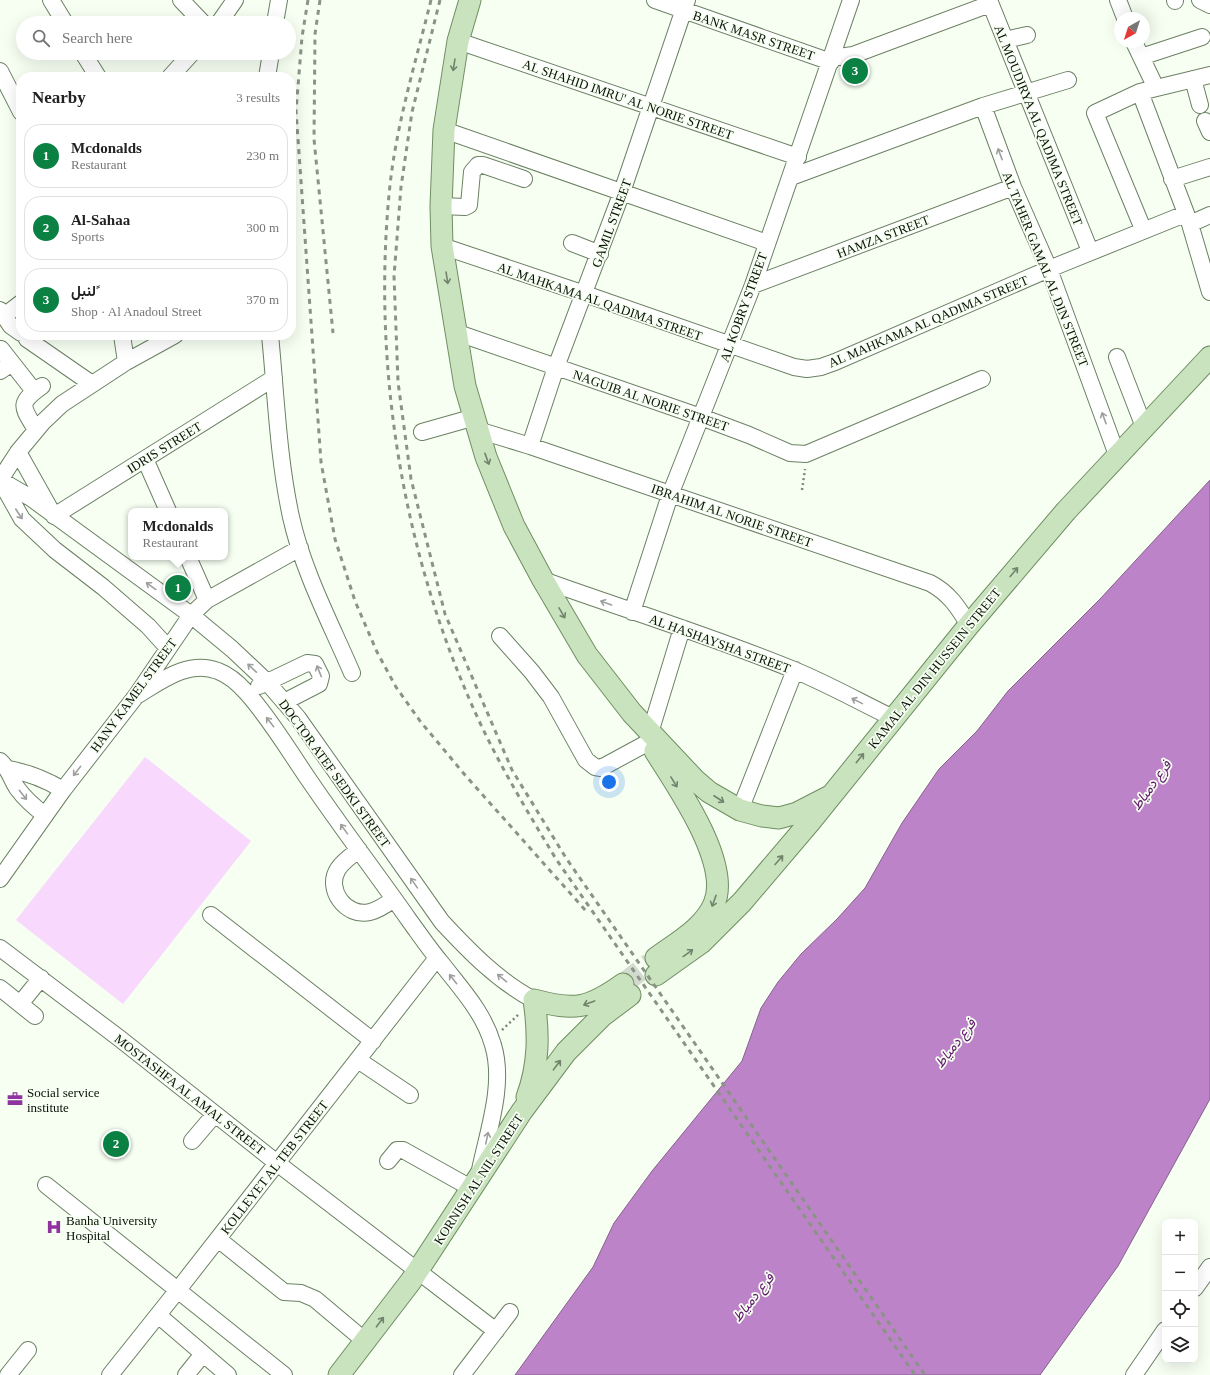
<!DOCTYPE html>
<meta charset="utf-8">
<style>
:root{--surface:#fff;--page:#f2f2f2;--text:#222;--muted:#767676;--line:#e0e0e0;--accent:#0b8043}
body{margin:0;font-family:"Times New Roman",Vazirmatn,serif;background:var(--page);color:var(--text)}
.controls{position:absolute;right:12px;bottom:12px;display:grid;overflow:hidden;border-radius:8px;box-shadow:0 4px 16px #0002}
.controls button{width:36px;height:36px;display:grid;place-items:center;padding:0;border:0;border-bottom:1px solid var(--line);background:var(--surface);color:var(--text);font:20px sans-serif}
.compass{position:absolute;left:1114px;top:12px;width:36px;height:36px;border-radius:50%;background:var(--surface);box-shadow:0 4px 16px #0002;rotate:219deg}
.you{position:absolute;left:609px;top:782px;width:14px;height:14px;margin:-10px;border:3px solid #fff;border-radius:50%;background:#1a73e8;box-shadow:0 0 0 6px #1a73e833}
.badge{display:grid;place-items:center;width:26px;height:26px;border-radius:50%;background:var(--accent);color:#fff;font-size:13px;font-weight:700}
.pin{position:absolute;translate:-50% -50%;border:2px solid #fff;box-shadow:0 1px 4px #0006}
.popup{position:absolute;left:128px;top:508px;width:100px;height:52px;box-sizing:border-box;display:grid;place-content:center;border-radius:8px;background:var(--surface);filter:drop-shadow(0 1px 3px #0005);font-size:13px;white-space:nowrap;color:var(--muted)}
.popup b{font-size:15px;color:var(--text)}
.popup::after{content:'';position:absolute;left:50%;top:100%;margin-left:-8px;border:8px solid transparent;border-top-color:var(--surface)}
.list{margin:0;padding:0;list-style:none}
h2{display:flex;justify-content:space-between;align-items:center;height:52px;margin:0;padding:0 16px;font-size:17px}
h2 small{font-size:13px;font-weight:400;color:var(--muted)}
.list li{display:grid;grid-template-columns:26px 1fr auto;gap:12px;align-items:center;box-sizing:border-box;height:64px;margin:0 8px 8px;padding:0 8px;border:1px solid var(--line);border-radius:16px}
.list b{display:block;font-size:15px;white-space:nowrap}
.list p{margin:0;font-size:13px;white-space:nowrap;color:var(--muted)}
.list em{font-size:13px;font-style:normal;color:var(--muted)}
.icon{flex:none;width:22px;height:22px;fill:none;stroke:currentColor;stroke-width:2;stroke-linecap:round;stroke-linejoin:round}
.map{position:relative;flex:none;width:1210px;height:1375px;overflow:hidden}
.search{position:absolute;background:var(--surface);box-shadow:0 4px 16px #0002;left:16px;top:16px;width:280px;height:44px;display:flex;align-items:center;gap:10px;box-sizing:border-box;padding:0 14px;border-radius:22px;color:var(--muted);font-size:15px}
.panel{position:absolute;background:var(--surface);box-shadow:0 4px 16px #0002;left:16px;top:72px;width:280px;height:268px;border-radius:16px}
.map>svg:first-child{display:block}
.green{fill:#f8d8fd}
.water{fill:#bd83c8;stroke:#87618e}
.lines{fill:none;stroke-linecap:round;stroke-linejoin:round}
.major-tunnel{stroke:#d3dbcf;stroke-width:21;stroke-dasharray:21 10;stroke-linecap:butt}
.minor-casing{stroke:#6c8064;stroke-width:18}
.major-casing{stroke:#6f8e61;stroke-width:23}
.path{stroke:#7f877c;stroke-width:2.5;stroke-dasharray:2 3;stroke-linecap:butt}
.minor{stroke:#fff;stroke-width:16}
.major{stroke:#c9e3be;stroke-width:21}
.rail{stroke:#8b9387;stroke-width:3;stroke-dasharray:5 5;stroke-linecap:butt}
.oneway{stroke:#73846c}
.oneway2{stroke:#9da09c}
.labels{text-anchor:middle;stroke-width:3.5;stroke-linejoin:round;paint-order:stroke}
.street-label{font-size:13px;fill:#0a1107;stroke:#f6fff2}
.poi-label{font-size:13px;fill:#0a1107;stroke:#f6fff2;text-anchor:start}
.water-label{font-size:14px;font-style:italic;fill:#5f176c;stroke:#f6fff2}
</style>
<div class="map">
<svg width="1210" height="1375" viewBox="0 0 1210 1375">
<rect width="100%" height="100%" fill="#f6fff2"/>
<!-- green -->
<path class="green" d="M145,757L251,841L123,1004L16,920Z"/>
<!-- water -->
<path class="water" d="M1210,480V1099L1118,1266L1040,1375H515L593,1267L614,1223L652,1171L742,1061L761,1008L778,982L801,954L837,919L865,888L902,823L939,769L977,731L1008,691L1100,599Z"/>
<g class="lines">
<!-- major-tunnel -->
<path class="major-tunnel" d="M623,984L650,963"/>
<defs>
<path id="minor" d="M51,0L65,23
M181,0L203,23
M655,0L831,62
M989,0L1090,251
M1118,0L1125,18
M1175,0V1
M1200,0L1210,5
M219,23L235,0
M275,23L279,0
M1005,40L1027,35
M458,41L798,157
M1134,42L1156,88
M83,53L98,77
M833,55L839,57L853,55L990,4
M1141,57L1202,37
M0,71L21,112
M170,77L192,53
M267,77L271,53
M1193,79L1200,105
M1140,92L1190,224L1210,292
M983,106L1013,187L1049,269L1117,455
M1205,121L1210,132
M444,130L767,243
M791,177L983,106L1068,80
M1172,179L1210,167
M441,206L465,207L469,205L472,172L478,165H483L524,179
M1190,224L1210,215
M1143,229L1095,113L1140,92L1210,75
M572,243L600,254
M442,246L585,294L794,367L807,369L821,367L835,362L1049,269L1185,214
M753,285L1013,187
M0,310L11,326L21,333
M4,316L21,303
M455,332L701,417L749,435L790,453L806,454L982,379
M25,335L27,339L92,384
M122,335L126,362
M270,335C276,395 278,457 291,517C303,571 330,622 352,673
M1,349L34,391
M1117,357L1144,427
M0,371L12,363
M36,430C22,406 17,404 42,386
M478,430L530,446L930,583C949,593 958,607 969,625
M422,432L475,417
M530,446L556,367L622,192L687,0
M18,452L54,516L274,378
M145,459L168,511
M0,480L31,498L191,615L232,649L267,682L298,718L442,922C469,951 498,981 534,1000
M0,480L22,519L55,550L103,587L148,626L168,648
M0,480L18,452L43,422L62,404L126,362L175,335
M188,557L207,600
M543,580C626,610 712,636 794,670C828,684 860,702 893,718
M632,612L670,495L753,285L851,0
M500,636L532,672L551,697L586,760L595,767L601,768L649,742
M259,686L307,663L315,664L321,676L319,684L284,702
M136,696C160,682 188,659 218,671C229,675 239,684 247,693C271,720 289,751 309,780C341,827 376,873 409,920C420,935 430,950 442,964C462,990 484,1013 493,1045C505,1084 488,1131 480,1170
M650,733L682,628
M0,761C10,770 10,777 17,788C25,799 34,807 45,815
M9,769C29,773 45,779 63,790
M740,810L795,670
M359,850C352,855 343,861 338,869C325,889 346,918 370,912C379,910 387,904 394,899
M0,879L63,790L136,696L191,615L207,600L300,548
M211,915L373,1041
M0,948L119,1038L277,1163L496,1331
M0,988L35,1016
M20,1004L41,978
M358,1060L410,1095
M192,1141L215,1114
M388,1161L397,1150H403L471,1188
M46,1185L284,1375
M218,1239L284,1292L301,1293L315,1299L365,1341
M1195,1288L1210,1267
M158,1315L228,1375
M8,1375L28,1350
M110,1375L181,1286L437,958
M186,1375L203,1354
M462,1375L510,1312
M1134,1375L1165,1330"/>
<path id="major" d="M470,0L458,41L444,130L441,206L442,246L465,386L486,457L514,526L543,580L587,655L632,713L695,780L709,792L740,810L762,816L779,818L797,813L830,796
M655,751C676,785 732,863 714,904C704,928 676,943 656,958
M656,975L701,943L742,902L810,822L969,625L1066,511L1210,357
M527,1097C539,1065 539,1034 534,1000C575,1011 588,1009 623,984
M339,1375L411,1281L522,1111L566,1052L602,1016L630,995"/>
</defs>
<!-- minor casing -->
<use href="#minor" class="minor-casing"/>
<!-- major casing -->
<use href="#major" class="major-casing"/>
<!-- path -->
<path class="path" d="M802,490L805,469
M502,1030L519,1014"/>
<!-- minor -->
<use href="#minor" class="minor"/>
<!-- major -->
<use href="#major" class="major"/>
<!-- rail -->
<path class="rail" d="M308,0L302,37L296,111L321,462L335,539L355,601L377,652L396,687L420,721L465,775L586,911
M320,0L315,34L314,139L333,333
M431,0C416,61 397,122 390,185C372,356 400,539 468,696C492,753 524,806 556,859L915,1375
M440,0L412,112L401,187L394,276L398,382L411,479L445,614L512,770L566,858L925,1375"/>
</g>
<!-- one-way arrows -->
<defs><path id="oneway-shaft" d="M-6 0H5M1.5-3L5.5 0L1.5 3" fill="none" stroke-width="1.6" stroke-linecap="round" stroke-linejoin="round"/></defs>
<g class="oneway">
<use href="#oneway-shaft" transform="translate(454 65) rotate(99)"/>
<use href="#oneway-shaft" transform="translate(447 278) rotate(81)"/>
<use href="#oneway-shaft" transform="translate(487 459) rotate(70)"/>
<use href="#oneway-shaft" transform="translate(1014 572) rotate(-50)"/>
<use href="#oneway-shaft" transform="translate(562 613) rotate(60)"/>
<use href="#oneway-shaft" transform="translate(860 758) rotate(-51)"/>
<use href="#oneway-shaft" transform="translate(674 782) rotate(58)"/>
<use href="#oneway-shaft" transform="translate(719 799) rotate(33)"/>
<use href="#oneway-shaft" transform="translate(779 860) rotate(-49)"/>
<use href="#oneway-shaft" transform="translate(714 901) rotate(110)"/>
<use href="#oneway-shaft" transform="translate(688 953) rotate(-36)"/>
<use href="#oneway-shaft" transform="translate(589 1003) rotate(160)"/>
<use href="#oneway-shaft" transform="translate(557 1065) rotate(-53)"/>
<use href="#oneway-shaft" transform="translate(380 1322) rotate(-53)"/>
</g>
<g class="oneway2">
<use href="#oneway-shaft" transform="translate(1000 154) rotate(-111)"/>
<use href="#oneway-shaft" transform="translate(1104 418) rotate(-110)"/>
<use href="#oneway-shaft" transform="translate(19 514) rotate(57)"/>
<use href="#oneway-shaft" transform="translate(151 586) rotate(-144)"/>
<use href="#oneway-shaft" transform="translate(606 603) rotate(-160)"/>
<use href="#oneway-shaft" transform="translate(252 668) rotate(-137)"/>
<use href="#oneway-shaft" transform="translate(319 671) rotate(-112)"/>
<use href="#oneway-shaft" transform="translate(857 701) rotate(-154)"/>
<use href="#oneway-shaft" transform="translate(270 722) rotate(-128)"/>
<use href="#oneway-shaft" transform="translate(77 771) rotate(128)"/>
<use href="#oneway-shaft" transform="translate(23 795) rotate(52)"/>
<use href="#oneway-shaft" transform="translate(344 829) rotate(-126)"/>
<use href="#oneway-shaft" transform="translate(414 883) rotate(-125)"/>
<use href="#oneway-shaft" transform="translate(502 978) rotate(-141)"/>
<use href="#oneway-shaft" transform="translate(453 979) rotate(-128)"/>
<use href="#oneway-shaft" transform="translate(487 1138) rotate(-78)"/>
</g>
<!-- icons -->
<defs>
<symbol id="office-bare" viewBox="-9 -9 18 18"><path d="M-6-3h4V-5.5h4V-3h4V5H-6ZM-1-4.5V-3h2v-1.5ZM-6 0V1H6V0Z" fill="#8e339f" stroke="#f6fff2" stroke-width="2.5" paint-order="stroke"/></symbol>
<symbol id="hospital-bare" viewBox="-9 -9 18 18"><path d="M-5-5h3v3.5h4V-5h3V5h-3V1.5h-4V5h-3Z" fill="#8e339f" stroke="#f6fff2" stroke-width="2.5" paint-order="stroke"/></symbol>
</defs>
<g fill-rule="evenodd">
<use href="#office-bare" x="4" y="1088" width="22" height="22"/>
<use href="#hospital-bare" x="43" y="1216" width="22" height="22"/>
</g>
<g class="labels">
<!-- street labels -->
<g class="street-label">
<text transform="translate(754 35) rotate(19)" y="5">BANK MASR STREET</text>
<text transform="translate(628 99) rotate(19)" y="5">AL SHAHID IMRU' AL NORIE STREET</text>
<text transform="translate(1039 125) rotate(68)" y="5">AL MOUDIRYA AL QADIMA STREET</text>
<text transform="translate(611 223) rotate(-70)" y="5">GAMIL STREET</text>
<text transform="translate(883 236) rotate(-21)" y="5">HAMZA STREET</text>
<text transform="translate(1046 269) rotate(68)" y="5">AL TAHER GAMAL AL DIN STREET</text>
<text transform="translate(600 301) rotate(19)" y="5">AL MAHKAMA AL QADIMA STREET</text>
<text transform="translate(743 307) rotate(-70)" y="5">AL KOBRY STREET</text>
<text transform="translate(928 321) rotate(-23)" y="5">AL MAHKAMA AL QADIMA STREET</text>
<text transform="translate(651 400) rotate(19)" y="5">NAGUIB AL NORIE STREET</text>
<text transform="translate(164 447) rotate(-32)" y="5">IDRIS STREET</text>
<text transform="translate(732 515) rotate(19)" y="5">IBRAHIM AL NORIE STREET</text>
<text transform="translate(720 643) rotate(20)" y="5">AL HASHAYSHA STREET</text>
<text transform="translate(934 668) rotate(-51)" y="5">KAMAL AL DIN HUSSEIN STREET</text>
<text transform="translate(133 695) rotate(-54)" y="5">HANY KAMEL STREET</text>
<text transform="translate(335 773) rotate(54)" y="5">DOCTOR ATEF SEDKI STREET</text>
<text transform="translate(190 1094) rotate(38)" y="5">MOSTASHFA AL AMAL STREET</text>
<text transform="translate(274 1167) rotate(-52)" y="5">KOLLEYET AL TEB STREET</text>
<text transform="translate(478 1179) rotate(-57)" y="5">KORNISH AL NIL STREET</text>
</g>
<!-- poi labels -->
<g class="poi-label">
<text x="27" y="1097">Social service<tspan x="27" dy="15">institute</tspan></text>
<text x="66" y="1225">Banha University<tspan x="66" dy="15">Hospital</tspan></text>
</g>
<!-- water labels -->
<g class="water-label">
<text transform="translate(1151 785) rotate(-54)" y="5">فرع دمياط</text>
<text transform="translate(955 1043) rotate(-52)" y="5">فرع دمياط</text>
<text transform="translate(753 1297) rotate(-51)" y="5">فرع دمياط</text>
</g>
</g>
</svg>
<div class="controls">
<button>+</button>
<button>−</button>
<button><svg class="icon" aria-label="locate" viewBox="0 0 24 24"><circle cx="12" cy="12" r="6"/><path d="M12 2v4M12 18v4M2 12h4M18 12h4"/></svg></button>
<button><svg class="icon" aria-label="layers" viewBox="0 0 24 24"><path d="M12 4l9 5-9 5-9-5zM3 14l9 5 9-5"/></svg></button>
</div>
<svg class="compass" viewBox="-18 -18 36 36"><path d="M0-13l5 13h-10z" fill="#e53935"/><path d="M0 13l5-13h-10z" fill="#767676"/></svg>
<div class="you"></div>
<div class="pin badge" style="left:178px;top:588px">1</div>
<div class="popup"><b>Mcdonalds</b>Restaurant</div>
<div class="pin badge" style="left:116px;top:1144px">2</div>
<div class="pin badge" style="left:855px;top:71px">3</div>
<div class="search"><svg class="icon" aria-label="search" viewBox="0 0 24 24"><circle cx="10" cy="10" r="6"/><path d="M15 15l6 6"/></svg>Search here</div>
<section class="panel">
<h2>Nearby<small>3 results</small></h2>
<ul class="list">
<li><span class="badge">1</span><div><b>Mcdonalds</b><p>Restaurant</p></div><em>230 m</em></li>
<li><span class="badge">2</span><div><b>Al-Sahaa</b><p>Sports</p></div><em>300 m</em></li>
<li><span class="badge">3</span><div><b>لنبل ً</b><p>Shop · Al Anadoul Street</p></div><em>370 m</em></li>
</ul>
</section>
</div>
